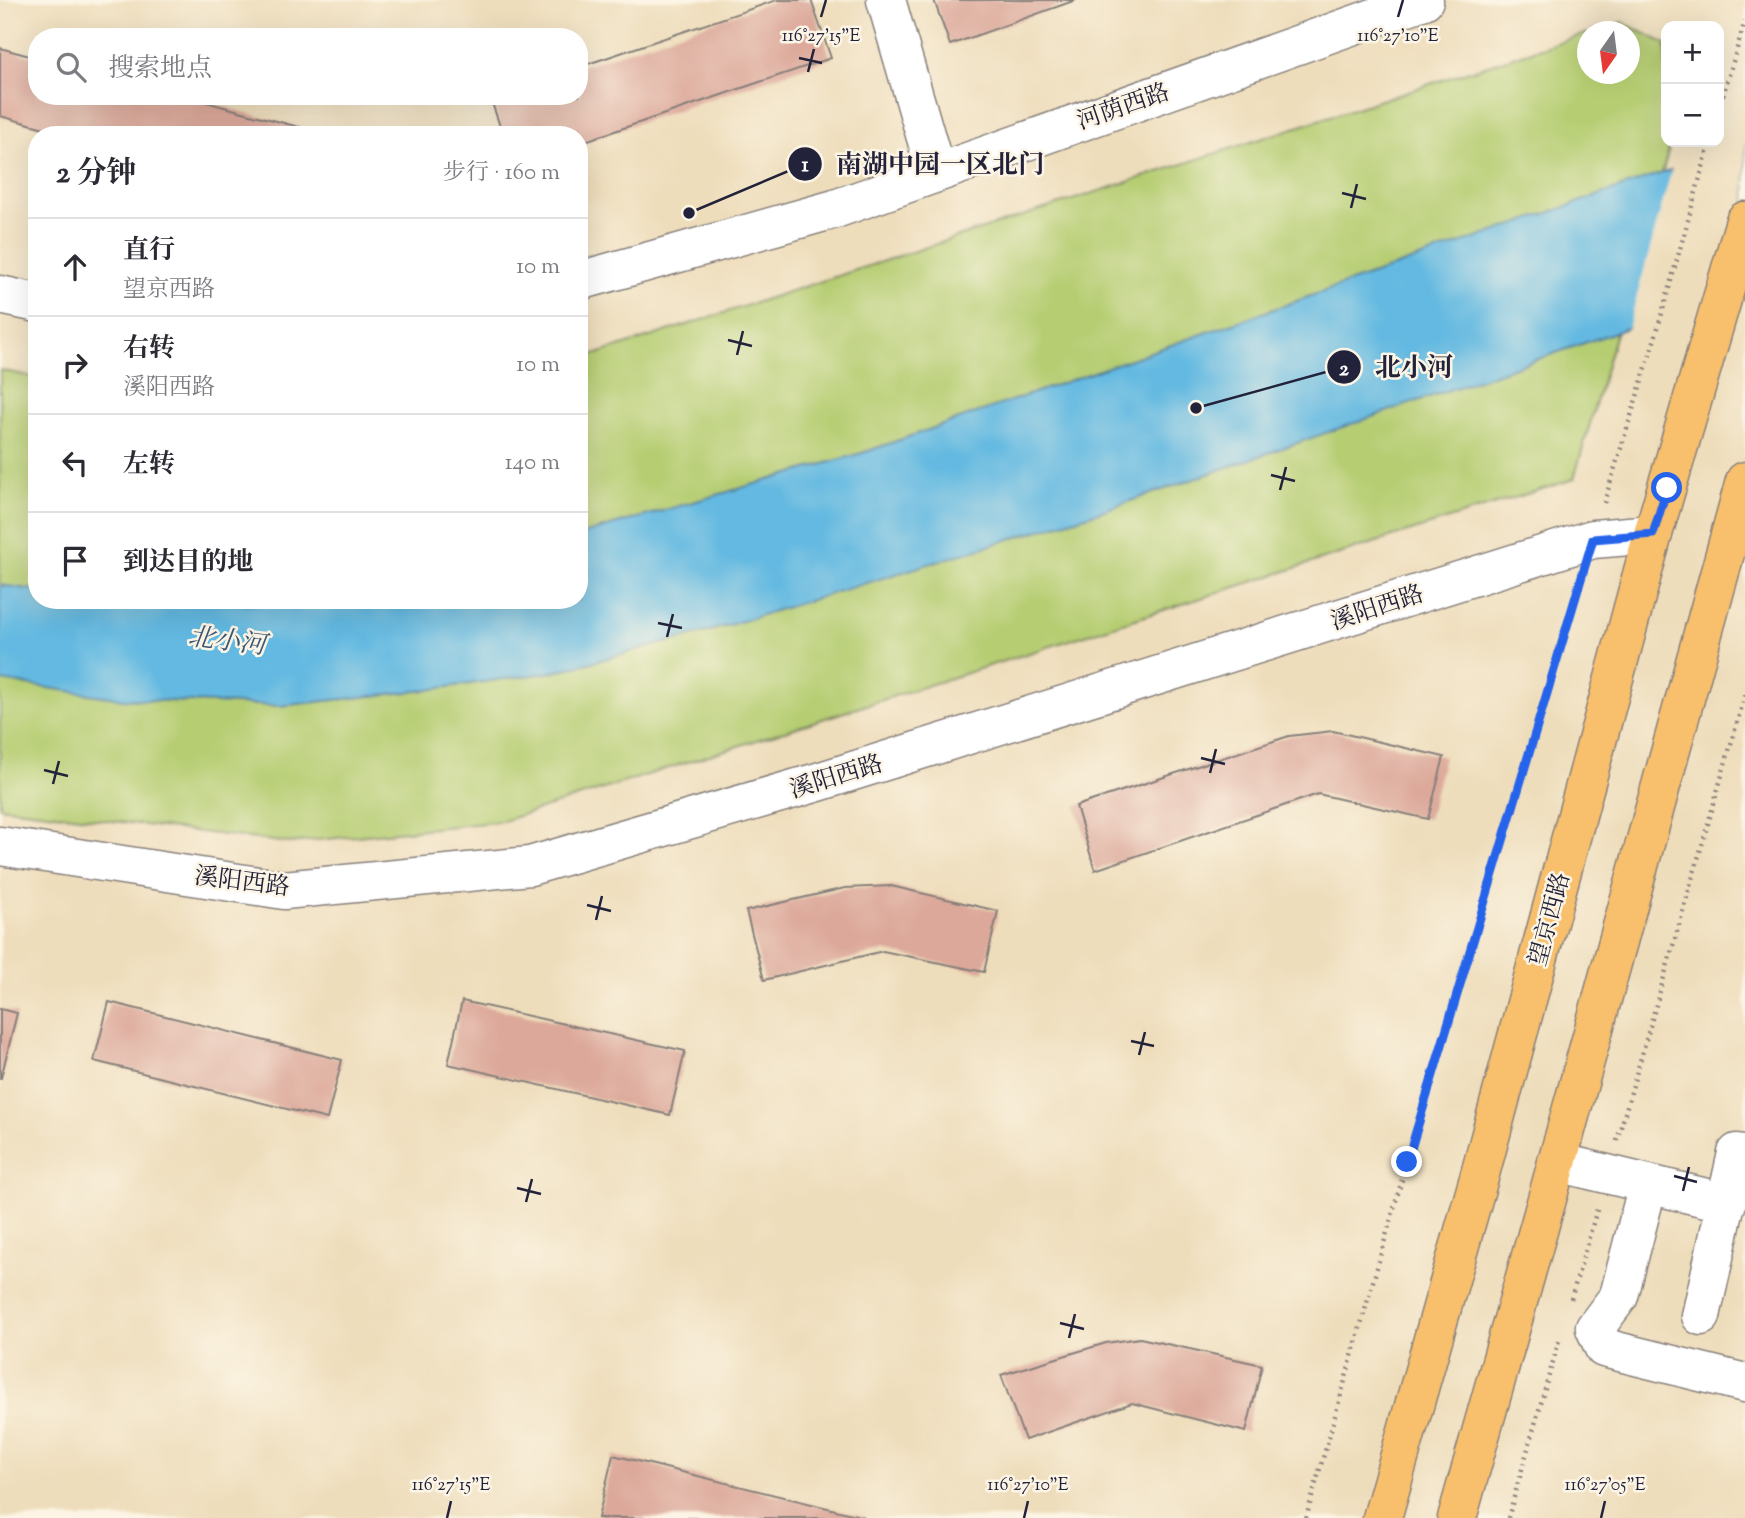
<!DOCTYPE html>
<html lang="zh">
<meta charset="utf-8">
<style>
:root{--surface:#fff;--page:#f7f7f7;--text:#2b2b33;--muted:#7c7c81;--line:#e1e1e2}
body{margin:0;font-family:"Sorts Mill Goudy","Noto Serif SC",serif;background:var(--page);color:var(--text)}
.controls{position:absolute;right:21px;top:21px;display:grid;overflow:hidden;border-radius:14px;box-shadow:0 7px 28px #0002}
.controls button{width:63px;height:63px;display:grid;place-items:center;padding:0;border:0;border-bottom:2px solid var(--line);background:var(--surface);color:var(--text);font:35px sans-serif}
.compass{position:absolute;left:1577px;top:21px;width:63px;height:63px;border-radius:50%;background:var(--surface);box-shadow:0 7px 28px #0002;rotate:194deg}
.stop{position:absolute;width:21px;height:21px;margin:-16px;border:5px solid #2563eb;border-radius:50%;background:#fff}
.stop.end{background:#2563eb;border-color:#fff;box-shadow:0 2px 7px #0008}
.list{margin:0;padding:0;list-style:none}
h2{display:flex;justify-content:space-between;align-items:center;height:91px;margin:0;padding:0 28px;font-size:30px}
h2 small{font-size:23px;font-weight:400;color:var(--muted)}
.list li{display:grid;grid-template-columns:46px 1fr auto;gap:21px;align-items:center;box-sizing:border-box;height:98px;padding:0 28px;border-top:2px solid var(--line)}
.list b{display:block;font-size:26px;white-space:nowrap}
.list p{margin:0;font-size:23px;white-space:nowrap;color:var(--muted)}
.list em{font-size:23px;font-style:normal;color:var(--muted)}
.icon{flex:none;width:38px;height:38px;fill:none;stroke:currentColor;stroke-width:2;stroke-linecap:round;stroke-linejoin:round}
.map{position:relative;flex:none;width:1745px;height:1518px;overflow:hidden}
.search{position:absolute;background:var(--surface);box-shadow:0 7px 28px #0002;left:28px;top:28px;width:560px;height:77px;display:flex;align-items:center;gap:18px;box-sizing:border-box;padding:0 24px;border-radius:28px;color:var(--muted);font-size:26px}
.panel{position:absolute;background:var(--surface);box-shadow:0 7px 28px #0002;left:28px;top:126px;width:560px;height:483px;border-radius:28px}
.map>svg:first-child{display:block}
.green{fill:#b6cd72;stroke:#6c7856;stroke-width:2}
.water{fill:#64b9e1;stroke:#436e8e;stroke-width:2}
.pier{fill:#edb}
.building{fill:#dca89a}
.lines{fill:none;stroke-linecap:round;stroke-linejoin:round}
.minor-casing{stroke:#88807b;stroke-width:41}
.major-casing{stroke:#88807b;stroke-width:41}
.path{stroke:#88807b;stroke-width:4.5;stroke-dasharray:2 5;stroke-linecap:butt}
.minor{stroke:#fff;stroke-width:38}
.major{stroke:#f8bf6c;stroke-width:38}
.route{stroke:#2563eb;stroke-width:9}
.ticks{fill:none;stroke:#22223b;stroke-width:2.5}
.labels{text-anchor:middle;stroke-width:5;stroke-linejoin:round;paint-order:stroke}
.street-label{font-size:24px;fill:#22223b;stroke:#fcf5e5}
.water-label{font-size:26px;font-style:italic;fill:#395775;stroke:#fcf5e5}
.ticks-label{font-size:18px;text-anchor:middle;fill:#22223b;stroke:#fcf5e5;stroke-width:5;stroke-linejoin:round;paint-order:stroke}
.leader{fill:none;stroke:#22223b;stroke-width:2.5}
.callout-dot{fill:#22223b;stroke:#fcf5e5;stroke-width:2.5}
.mark-label{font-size:21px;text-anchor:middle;font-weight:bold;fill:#fff}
.callout-label{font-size:26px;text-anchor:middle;font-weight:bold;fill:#22223b;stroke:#fcf5e5;stroke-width:5;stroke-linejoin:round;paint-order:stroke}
</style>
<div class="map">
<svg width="1745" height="1518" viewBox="0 0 1745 1518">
<rect width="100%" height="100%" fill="#fcf5e5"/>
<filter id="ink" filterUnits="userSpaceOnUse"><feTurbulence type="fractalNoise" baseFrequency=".0143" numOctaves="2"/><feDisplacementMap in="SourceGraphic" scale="14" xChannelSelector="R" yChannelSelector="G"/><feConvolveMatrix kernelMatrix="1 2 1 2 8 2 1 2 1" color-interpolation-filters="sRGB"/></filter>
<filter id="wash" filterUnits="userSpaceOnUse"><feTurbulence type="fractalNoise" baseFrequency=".00686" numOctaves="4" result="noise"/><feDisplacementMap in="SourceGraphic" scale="28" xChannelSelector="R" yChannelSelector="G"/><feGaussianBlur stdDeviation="1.57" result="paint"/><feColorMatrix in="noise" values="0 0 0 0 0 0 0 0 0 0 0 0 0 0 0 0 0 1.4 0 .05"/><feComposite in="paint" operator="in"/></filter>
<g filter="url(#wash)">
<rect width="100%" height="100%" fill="#edb"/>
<!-- green -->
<path class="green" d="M1622,22L1666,44V142H1671L1574,479L503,821L289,843L0,807V370L37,378V600H579V356L597,354L1587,33L1588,74H1630V32L1592,31Z"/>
<!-- water -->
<path class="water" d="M1745,144V287L1096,513L703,633L554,672L427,690L280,706L123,699L0,681V585L37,590V600L338,605L356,600H579V535L865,452Z"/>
<!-- pier -->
<path class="pier" d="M1745,140V291L1627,332L1673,165Z"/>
<g id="blocks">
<!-- building -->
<path class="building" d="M777,0H811L831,58L579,143V135H503L490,97L579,96V67Z
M934,0H1076L950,45Z
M0,48L37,58V96H184L328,135H70L0,116Z
M1333,731L1444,757L1428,819L1318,794L1095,870L1076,806L1289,736Z
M891,886L998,911L984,972L883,951L764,980L746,911L845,888Z
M462,1001L685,1051L670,1115L448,1064Z
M109,1002L342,1060L327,1119L94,1061Z
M0,1009L17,1013L1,1078H0Z
M1140,1338L1262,1365L1246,1432L1132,1403L1025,1440L1001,1375L1106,1343Z
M613,1455L864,1517V1518H598Z"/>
</g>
</g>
<g filter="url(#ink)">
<use href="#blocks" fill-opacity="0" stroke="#88807b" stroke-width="2"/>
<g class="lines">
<defs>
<path id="minor" d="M886,0L936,172
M579,281L835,209L1424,0
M0,295L37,303
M0,846L284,890L530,866L818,782L1593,539L1653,534
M1557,1162L1727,1203
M1648,1184L1619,1296L1595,1328L1604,1348L1745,1383
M1701,1316L1737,1153L1745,1155"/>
<path id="major" d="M1382,1518L1479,1178L1653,534L1745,221
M1457,1518L1547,1199L1745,481"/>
</defs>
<!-- minor casing -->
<use href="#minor" class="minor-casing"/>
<!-- major casing -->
<use href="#major" class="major-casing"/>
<!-- path -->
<path class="path" d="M1719,109L1745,21
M1604,503L1655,338L1710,142
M1617,1141L1745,695
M1571,1299L1598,1206
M1306,1518L1407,1162L1581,578
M1508,1518L1560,1337"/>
<!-- minor -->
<use href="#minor" class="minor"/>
<!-- major -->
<use href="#major" class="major"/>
</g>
</g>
<g class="lines" filter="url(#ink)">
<!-- route -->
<path class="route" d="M1407,1162L1593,539L1653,534L1667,488"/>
</g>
<!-- ticks -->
<path class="ticks" d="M821,17L826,0M1398,17L1403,0M799,58L822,63M808,72L814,49M1342,193L1366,199M1351,208L1357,184M728,340L752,346M737,355L743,331M1271,475L1295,481M1280,490L1286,467M658,623L682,628M667,637L673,614M1201,758L1225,764M44,770L68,776M1210,773L1216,749M53,784L59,761M587,905L611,911M596,920L602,896M1131,1041L1154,1046M1139,1055L1145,1032M1674,1176L1697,1182M517,1188L541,1194M1683,1191L1689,1167M526,1202L532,1179M1060,1323L1084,1329M1069,1338L1075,1314M447,1518L451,1501M1024,1518L1028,1501M1601,1518L1605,1501"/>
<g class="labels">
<!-- street labels -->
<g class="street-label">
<text transform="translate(1123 106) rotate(-19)" y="8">河荫西路</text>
<text transform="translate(1377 607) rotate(-18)" y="8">溪阳西路</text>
<text transform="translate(836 776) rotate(-17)" y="8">溪阳西路</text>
<text transform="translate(242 881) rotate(7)" y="8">溪阳西路</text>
<text transform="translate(1549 919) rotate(-75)" y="8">望京西路</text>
</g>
<!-- water labels -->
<g class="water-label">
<text transform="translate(227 640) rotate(7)" y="9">北小河</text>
</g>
</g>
<g class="ticks-label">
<text x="821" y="41">116°27'15"E</text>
<text x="1398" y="41">116°27'10"E</text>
<text x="451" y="1490">116°27'15"E</text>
<text x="1028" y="1490">116°27'10"E</text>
<text x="1605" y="1490">116°27'05"E</text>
</g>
<!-- callouts -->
<path class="leader" d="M689 213L805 164M1196 408L1344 367"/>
<g class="callout-dot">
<circle cx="689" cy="213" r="7"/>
<circle cx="1196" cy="408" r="7"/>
<circle cx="805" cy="164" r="18"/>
<circle cx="1344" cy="367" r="18"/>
</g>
<g class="mark-label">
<text x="805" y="171">1</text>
<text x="1344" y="375">2</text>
</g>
<g class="callout-label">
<text x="940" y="173">南湖中园一区北门</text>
<text x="1414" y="376">北小河</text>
</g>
</svg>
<div class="controls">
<button>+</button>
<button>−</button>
</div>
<svg class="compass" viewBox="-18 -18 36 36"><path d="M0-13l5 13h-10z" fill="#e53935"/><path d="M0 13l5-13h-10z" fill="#7c7c81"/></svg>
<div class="stop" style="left:1667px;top:488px"></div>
<div class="stop end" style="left:1407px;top:1162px"></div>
<div class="search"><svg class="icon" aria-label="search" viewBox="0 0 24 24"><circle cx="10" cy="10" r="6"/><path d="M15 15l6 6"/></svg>搜索地点</div>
<section class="panel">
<h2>2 分钟<small>步行 · 160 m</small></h2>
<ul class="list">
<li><svg class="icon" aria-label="ahead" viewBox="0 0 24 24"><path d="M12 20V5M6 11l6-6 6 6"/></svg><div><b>直行</b><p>望京西路</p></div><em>10 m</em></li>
<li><svg class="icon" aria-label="right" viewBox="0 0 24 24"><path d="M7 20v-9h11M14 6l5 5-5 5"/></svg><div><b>右转</b><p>溪阳西路</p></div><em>10 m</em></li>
<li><svg class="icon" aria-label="left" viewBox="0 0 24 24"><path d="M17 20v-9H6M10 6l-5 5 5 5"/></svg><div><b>左转</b></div><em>140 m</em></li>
<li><svg class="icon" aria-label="arrive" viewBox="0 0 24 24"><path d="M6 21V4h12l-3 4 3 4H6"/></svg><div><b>到达目的地</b></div></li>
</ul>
</section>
</div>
